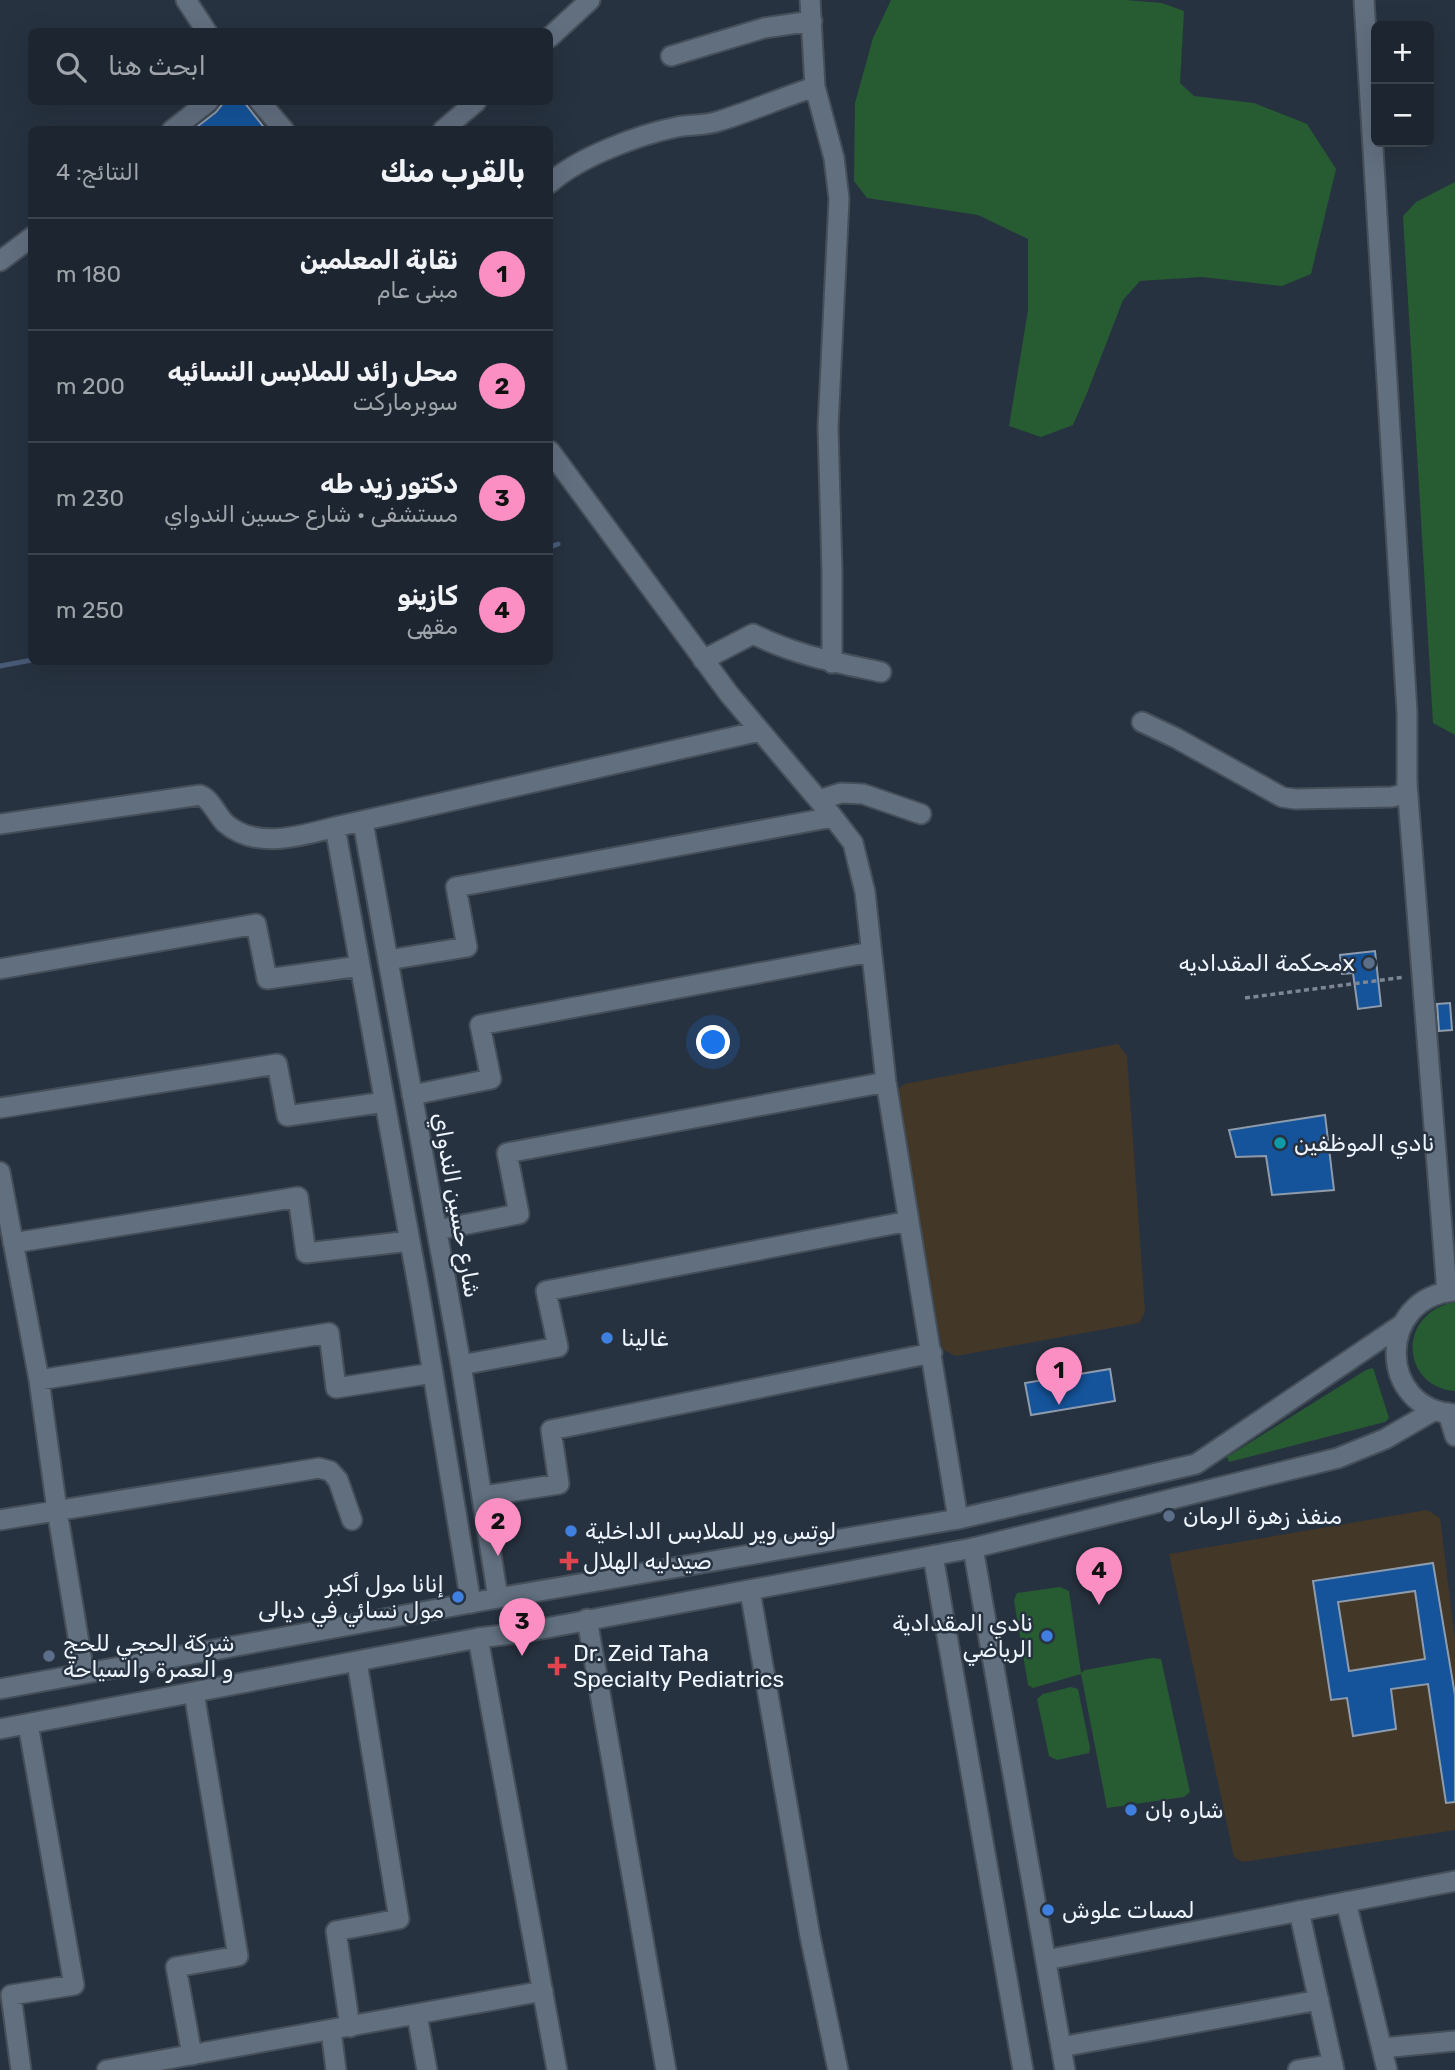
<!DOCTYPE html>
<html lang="ar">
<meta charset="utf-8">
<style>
:root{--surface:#1d2630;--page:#252e38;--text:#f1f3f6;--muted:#a0a5ab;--line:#3b434c;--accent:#fb8fc4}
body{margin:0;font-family:Rubik,"Noto Naskh Arabic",sans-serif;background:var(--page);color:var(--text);direction:rtl}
.controls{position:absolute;right:21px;top:21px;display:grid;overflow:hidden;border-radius:10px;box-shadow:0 7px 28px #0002}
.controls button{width:63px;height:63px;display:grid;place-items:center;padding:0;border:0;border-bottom:2px solid var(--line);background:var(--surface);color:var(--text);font:35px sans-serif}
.you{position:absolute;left:714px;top:1043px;width:24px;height:24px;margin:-18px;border:5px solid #fff;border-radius:50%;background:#1a73e8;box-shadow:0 0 0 10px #1a73e833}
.badge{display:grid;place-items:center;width:46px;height:46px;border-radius:50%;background:var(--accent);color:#111;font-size:23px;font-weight:700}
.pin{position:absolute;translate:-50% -58px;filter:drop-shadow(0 2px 4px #0008)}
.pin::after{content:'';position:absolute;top:37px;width:24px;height:21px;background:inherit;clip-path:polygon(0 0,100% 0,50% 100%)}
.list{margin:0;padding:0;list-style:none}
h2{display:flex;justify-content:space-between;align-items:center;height:91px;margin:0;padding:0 28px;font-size:30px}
h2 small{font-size:23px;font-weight:400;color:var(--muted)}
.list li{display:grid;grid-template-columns:46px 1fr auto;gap:21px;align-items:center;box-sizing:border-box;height:112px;padding:0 28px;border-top:2px solid var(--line)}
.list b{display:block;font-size:26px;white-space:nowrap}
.list p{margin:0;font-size:23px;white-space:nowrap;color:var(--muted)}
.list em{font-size:23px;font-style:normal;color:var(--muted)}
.icon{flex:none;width:38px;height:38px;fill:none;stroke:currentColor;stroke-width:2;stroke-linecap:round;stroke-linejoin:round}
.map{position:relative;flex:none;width:1455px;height:2070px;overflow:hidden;direction:ltr}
.search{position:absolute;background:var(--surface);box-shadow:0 7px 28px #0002;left:28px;top:28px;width:525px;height:77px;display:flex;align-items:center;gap:18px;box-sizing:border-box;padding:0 24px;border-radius:10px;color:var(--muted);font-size:26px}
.panel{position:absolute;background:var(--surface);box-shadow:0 7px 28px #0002;left:28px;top:126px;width:525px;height:539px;border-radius:10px;direction:rtl}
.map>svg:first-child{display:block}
.education{fill:#433728}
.green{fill:#275b32}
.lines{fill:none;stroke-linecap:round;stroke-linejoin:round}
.stream{stroke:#485a76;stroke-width:5}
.building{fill:#15549a;stroke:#8e9bac;stroke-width:2;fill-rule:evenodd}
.minor-casing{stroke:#454f5a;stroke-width:23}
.tertiary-casing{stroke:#454f5a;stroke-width:23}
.secondary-casing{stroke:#454f5a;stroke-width:23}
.path{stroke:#7d8692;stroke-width:3.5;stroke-dasharray:5 3.5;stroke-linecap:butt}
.minor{stroke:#626f7f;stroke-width:19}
.tertiary{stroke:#626f7f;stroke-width:19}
.secondary{stroke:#626f7f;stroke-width:19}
.service-dot{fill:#5c6f8a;stroke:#273240;stroke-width:2.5}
.culture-dot{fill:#0f9aa8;stroke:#273240;stroke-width:2.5}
.shop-dot{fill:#3f7fe0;stroke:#273240;stroke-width:2.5}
.health-dot{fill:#e0444e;stroke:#273240;stroke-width:2.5}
.labels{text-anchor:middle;stroke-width:5;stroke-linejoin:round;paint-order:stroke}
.poi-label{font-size:23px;fill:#eef5ff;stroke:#273240;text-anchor:start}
.street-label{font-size:23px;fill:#eef5ff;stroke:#273240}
</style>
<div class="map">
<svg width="1455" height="2070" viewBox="0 0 1455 2070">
<rect width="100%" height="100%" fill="#273240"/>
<!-- education -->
<path class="education" d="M1118,1044L1127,1056L1145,1312L1139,1323L956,1356L942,1349L897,1090L904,1084Z
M1427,1510L1440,1518L1455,1639V1830L1243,1862L1234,1857L1169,1554Z"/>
<!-- green -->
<path class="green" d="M891,0H1126L1162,3L1184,11L1180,83L1194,96L1254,103L1307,124L1336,169L1311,274L1282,286L1202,277L1140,281L1123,300L1087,393L1073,425L1041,437L1009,426L1028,310V239L978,215L867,198L854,181L855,103L873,38Z
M1455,182V735L1433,723L1403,216L1416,202Z
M1455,1302V1391C1401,1387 1396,1313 1455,1302Z
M1373,1368L1389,1418L1385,1422L1229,1462L1227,1457L1366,1370Z
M1060,1587L1069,1591L1081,1673L1085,1670L1152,1658L1161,1659L1190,1792L1184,1797L1107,1808L1081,1674L1033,1688L1028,1685L1014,1600L1017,1593Z
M1071,1687L1078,1689L1090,1748L1089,1753L1057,1760L1049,1756L1037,1699L1043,1694Z"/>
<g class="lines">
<!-- stream -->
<path class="stream" d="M550,547L558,544
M0,666L32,660"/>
</g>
<!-- building -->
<path class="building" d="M224,102H244L266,130H193L216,112Z
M1375,951L1381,1006L1358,1009L1353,973L1342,974L1340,955Z
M1450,1003L1452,1030L1439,1031L1437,1004Z
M1325,1115L1334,1190L1272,1195L1266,1156L1236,1157L1229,1130Z
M1110,1369L1115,1401L1031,1415L1025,1383Z
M1433,1563L1455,1695V1802L1446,1803L1428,1684L1391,1689L1396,1729L1353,1736L1347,1698L1331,1700L1313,1581ZM1415,1591L1425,1659L1349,1671L1338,1602Z"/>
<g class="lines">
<defs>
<path id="minor" d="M186,0L207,32
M810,0L815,87L834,158L839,199L828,427L832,571V663
M550,37L590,0
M671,56L764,28L812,21
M260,102L284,130
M172,130L208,102
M443,130L476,102
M550,183C579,157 638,135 677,127C691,124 706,126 719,121C752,111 783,97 815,87
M0,261L32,237
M550,451L729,694L833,817L853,843L865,892L886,1082L958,1519
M703,660L753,634C795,655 834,662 881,672
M1142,722L1176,738L1282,797L1295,799L1392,797L1407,793
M1407,784L1447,1292
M819,800L841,793L863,794L921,814
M363,822L461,1365L498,1598
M0,824L200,795C211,799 216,814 225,823C255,850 301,836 335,827L760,731
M335,827L421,1302L471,1603
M388,960L467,947L456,887L833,817
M0,969L256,924L267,979L360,966
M412,1095L491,1079L480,1025L871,952
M0,1108L277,1064L287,1116L385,1102
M0,1172L39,1380L57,1510L84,1673
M437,1230L519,1214L507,1153L886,1082
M13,1243L298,1197L306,1253L410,1241
M461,1365L558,1347L546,1291L909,1221
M39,1380L329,1333L336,1388L433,1373
M484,1496L559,1484L551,1430L932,1353
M0,1520L319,1468L330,1471L338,1480L352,1520
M750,1591L810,1936L838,2070
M587,1619L666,2070
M1346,1902L1387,2070
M1299,1911L1334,2070
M417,2015L427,2070
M350,2027L336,1931L399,1919L357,1662
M331,2030L336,2070
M1061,2047L1319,2000
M1382,2048L1455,2041
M192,2055L176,1967L238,1956L194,1693
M21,2070L11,1995L74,1985L28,1724
M1298,2070L1333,2064"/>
<path id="tertiary" d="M1364,0L1407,712V784
M1448,1413L1455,1436
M973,1548L1065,2070
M933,1556L1023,2070
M478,1638L557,2070
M1046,1960L1455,1881
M107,2070L543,1991"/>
<path id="secondary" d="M1455,1291C1376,1297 1377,1410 1455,1414
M0,1689L498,1598L958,1519L1196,1464L1401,1325
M0,1729L478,1638L520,1633L973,1548L1338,1458L1385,1439L1435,1410"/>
</defs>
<!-- minor casing -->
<use href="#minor" class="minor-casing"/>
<!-- tertiary casing -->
<use href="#tertiary" class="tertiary-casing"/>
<!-- secondary casing -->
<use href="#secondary" class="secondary-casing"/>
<!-- path -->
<path class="path" d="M1245,998L1405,977"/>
<!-- minor -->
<use href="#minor" class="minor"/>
<!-- tertiary -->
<use href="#tertiary" class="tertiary"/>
<!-- secondary -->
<use href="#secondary" class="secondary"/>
</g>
<!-- markers -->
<g class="service-dot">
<circle cx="1369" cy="963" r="7"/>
<circle cx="1169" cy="1516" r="7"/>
<circle cx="49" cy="1656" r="7"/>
</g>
<circle class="culture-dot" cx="1280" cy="1143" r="7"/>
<g class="shop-dot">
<circle cx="607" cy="1338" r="7"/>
<circle cx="571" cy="1531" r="7"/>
<circle cx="458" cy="1597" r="7"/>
<circle cx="1047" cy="1636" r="7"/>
<circle cx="1131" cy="1810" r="7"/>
<circle cx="1048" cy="1910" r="7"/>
</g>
<g class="health-dot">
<path d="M565.5 1550.5h7v7h7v7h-7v7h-7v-7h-7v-7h7z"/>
<path d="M553.5 1655.5h7v7h7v7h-7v7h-7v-7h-7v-7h7z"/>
</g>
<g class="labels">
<!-- poi labels -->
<g class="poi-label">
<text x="1355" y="971" text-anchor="end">محكمة المقداديهx</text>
<text x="1294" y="1151">نادي الموظفين</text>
<text x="621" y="1346">غالينا</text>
<text x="1183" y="1524">منفذ زهرة الرمان</text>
<text x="585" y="1539">لوتس وير للملابس الداخلية</text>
<text x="583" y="1569">صيدليه الهلال</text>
<text x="444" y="1592" text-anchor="end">إنانا مول أكبر<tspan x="444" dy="26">مول نسائي في ديالى</tspan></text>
<text x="1033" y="1631" text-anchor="end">نادي المقدادية<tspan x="1033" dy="26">الرياضي</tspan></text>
<text x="63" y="1651">شركة الحجي للحج<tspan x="63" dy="26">و العمرة والسياحة</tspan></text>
<text x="573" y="1661">Dr. Zeid Taha<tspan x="573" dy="26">Specialty Pediatrics</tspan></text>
<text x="1145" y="1818">شاره بان</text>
<text x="1062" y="1918">لمسات علوش</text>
</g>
<!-- street labels -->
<g class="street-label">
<text transform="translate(457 1205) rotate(80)" y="8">شارع حسين الندواي</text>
</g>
</g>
</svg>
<div class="controls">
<button>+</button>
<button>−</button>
</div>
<div class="you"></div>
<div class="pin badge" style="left:1059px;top:1405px">1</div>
<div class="pin badge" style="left:498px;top:1556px">2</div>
<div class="pin badge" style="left:522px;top:1656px">3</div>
<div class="pin badge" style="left:1099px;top:1605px">4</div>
<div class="search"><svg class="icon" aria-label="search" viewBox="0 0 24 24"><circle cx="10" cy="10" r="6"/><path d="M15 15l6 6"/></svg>ابحث هنا</div>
<section class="panel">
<h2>بالقرب منك<small>النتائج: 4</small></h2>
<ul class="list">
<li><span class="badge">1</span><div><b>نقابة المعلمين</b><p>مبنى عام</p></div><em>180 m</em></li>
<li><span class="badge">2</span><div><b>محل رائد للملابس النسائيه</b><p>سوبرماركت</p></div><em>200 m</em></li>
<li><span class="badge">3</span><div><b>دكتور زيد طه</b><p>مستشفى · شارع حسين الندواي</p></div><em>230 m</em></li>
<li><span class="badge">4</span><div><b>كازينو</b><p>مقهى</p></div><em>250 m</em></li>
</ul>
</section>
</div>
